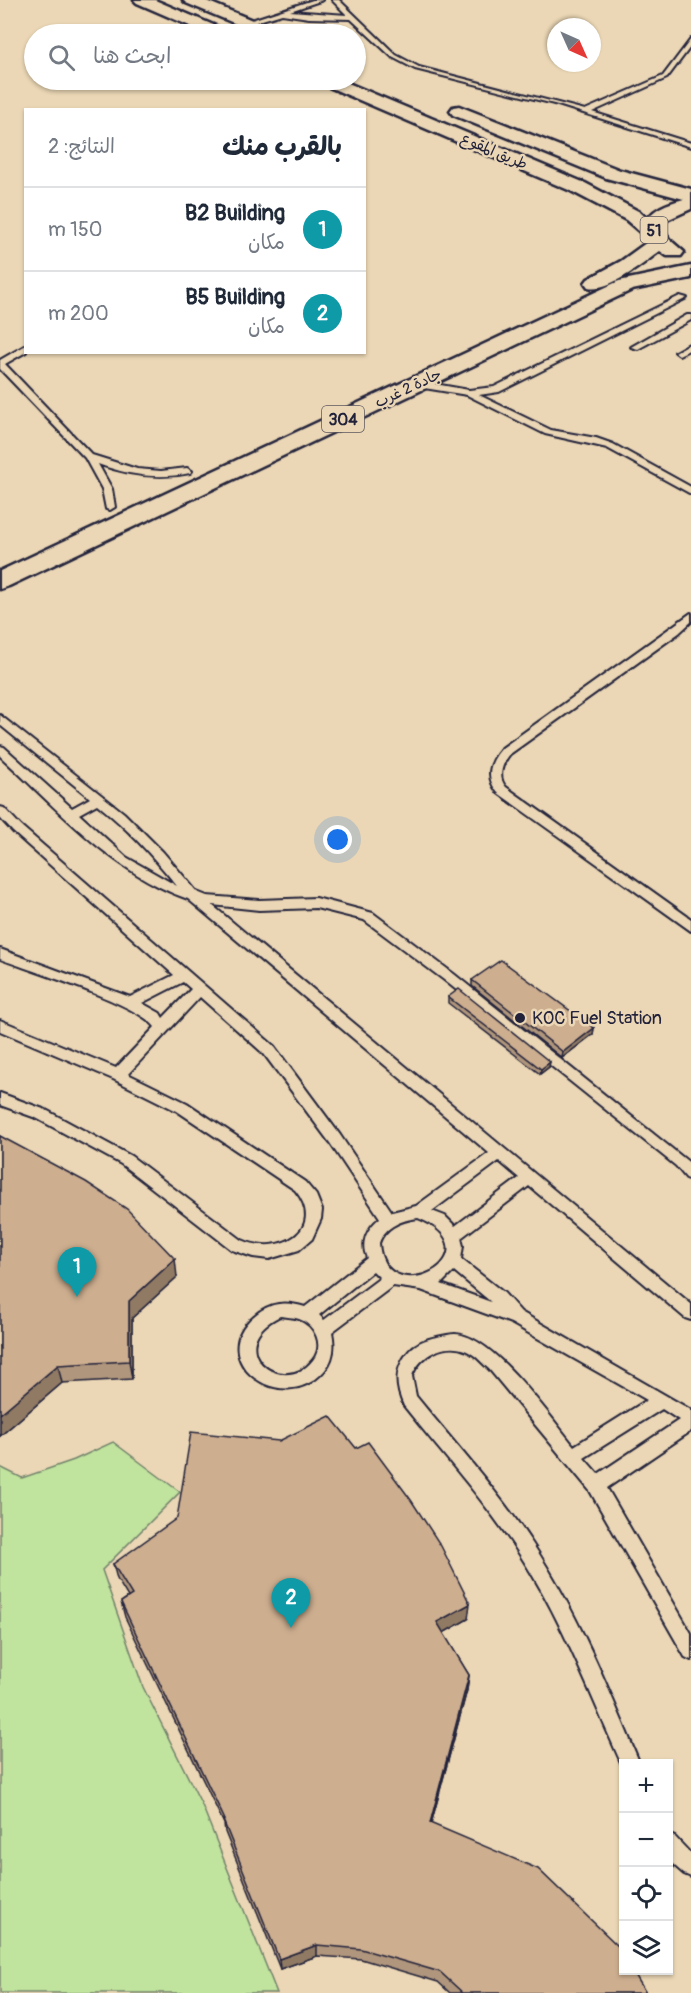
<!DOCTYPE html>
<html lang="ar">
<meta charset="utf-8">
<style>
:root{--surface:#fff;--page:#f6f6f7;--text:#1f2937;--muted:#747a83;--line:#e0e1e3;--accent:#22223b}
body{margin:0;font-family:Pangolin,"Playpen Sans Arabic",sans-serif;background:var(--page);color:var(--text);direction:rtl}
.controls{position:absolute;right:18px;bottom:18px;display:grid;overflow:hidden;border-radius:0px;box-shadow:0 2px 4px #0004}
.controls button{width:54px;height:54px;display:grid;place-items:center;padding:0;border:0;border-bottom:2px solid var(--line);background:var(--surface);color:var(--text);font:30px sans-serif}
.compass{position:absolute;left:547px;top:18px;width:54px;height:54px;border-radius:50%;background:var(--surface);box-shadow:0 2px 4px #0004;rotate:135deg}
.you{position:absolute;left:338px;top:840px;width:21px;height:21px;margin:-15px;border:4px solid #fff;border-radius:50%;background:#1a73e8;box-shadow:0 0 0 9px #1a73e833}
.badge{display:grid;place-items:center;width:39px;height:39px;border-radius:50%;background:var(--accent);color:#fff;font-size:20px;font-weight:700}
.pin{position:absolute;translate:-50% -50px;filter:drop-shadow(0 2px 3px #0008)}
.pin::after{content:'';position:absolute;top:32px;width:21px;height:18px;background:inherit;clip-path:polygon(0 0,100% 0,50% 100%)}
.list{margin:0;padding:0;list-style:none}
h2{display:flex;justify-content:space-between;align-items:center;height:78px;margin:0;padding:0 24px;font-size:26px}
h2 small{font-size:20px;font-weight:400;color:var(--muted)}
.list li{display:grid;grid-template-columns:39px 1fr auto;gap:18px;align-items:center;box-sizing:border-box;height:84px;padding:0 24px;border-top:2px solid var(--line)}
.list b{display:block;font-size:22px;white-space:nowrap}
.list p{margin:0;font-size:20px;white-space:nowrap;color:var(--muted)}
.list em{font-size:20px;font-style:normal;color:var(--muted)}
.icon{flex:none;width:33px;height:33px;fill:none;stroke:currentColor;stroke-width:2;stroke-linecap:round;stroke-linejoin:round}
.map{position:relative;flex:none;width:691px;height:1993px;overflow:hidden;direction:ltr}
.search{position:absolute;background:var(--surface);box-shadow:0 2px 4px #0004;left:24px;top:24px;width:342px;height:66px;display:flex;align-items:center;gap:15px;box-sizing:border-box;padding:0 21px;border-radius:33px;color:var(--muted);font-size:22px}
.panel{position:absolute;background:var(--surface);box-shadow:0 2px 4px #0004;left:24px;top:108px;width:342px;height:246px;border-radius:0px;direction:rtl}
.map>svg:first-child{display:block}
.green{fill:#c0e39d;stroke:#71826c;stroke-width:1.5}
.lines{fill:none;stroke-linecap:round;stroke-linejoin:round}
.service-casing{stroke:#22223b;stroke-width:4}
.tertiary-casing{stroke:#22223b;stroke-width:5}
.primary-casing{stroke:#22223b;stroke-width:5}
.service{fill:#ebd7b5;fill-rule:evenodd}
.tertiary{fill:#ebd7b5;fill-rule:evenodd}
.primary{fill:#ebd7b5;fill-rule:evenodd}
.wall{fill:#b0967b;stroke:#22223b;stroke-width:1.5}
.shaded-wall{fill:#907a64;stroke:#22223b;stroke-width:1.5}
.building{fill:#cdae8f;stroke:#22223b;stroke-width:1.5}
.poi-dot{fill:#22223b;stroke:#ebd7b5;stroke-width:2}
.labels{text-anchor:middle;stroke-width:5;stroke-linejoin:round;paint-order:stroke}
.far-street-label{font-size:15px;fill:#22223b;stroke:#ebd7b5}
.shield{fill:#ebd7b5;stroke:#5e5860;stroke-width:1.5}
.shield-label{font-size:16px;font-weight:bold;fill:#22223b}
.poi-label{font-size:18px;fill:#22223b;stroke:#ebd7b5;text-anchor:start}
</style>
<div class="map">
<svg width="691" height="1993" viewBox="0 0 691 1993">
<rect width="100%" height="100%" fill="#ebd7b5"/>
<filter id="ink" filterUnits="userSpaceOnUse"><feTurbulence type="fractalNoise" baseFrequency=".0167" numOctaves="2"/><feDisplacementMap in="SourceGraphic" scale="12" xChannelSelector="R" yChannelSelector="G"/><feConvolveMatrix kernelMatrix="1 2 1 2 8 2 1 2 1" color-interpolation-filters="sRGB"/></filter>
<g filter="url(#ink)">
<!-- green -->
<path class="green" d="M113,1442L180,1492L102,1570L143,1687L202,1805L277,1993H0V1467L22,1478L74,1460Z"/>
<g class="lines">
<defs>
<path id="service" d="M313,0H323L290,11L347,15L332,0H339L396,55L419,67L585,110L663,76L691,39V46L667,78L592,112L691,143V147L558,105L415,69L392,57L351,19L309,18L282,14L245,25L242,23Z
M680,296L687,298L499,392L479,395L551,430L596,438L613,444L691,487V494L607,448L545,434L467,395L418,387L413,384L418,381L469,390L494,387Z
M687,315H691V320L638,349L631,347Z
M691,343V349L679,355L675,352Z
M26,345V352L5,364L92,455L137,469L161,471L187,468L192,471L190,473C158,480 128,475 98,464L112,489L115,507L110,510L106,509L102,489L85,458L0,369V360Z
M691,613V622L679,633L510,754C502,764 497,777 506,787L691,919V931L498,793C485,777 489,763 502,748Z
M0,715L124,813L163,852L197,892L207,896L259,900L316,898L373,913L454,974L691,1164V1180L686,1178L676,1166L444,980L364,920L316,908L259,910L212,905L691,1304V1320L685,1318L529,1186L461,1238L463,1246L461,1259L504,1293L521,1312L691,1410V1431L607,1488L691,1633V1660L685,1657L590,1491L489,1369C482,1363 476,1355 467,1351C445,1341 420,1355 412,1376L416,1396C455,1444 498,1491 532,1543C577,1611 609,1689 640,1764H624V1769C591,1697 563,1621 520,1555C486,1502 443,1455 404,1406C395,1386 394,1369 409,1351C416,1343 426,1339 437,1337C443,1336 450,1334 455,1334C493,1335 550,1417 574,1446L647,1400L511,1323L421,1290L393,1286L332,1332C335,1346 334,1360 324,1371C283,1418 203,1360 254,1316C270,1302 286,1301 305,1307L367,1258C360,1243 367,1228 380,1218L330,1143L264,1054L200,997L128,1074L187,1103L305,1182L316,1195L322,1210L321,1219L312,1239L299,1250L269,1259L253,1257L232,1250L121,1164L36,1118L0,1105V1093L46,1110L131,1156L242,1240C279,1257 328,1230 295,1190L177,1111L113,1079L0,1031V1020L116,1068L155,1027C138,1004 32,971 0,959V949L130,997L174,975L13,832L0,818V807L4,808L21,826L274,1046L340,1135L392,1212L416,1206L489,1153L188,899C113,873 58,809 0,756V746L4,747L72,808L90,798L0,725ZM97,804C127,828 153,856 177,886L126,857L79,814ZM183,982L191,989L163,1018L160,1013L142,1003ZM499,1161L519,1178L455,1226L445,1216L432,1211ZM418,1218C503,1253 384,1317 379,1243C385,1226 402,1220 418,1218ZM373,1271L380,1278L324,1320L319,1315ZM454,1271L491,1302L441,1284ZM280,1316C286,1317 293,1317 299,1319C315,1325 325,1345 313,1360C282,1400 219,1346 280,1316ZM662,1409L679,1420L598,1474L584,1458Z
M668,1834L675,1837L691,1854V1877L684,1874L668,1860Z"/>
<path id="tertiary" d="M134,0H155L218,27L220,30L218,33H206L137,3Z
M183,0H204L279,31L281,34H260L186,3Z
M320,80H341L585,183L640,212L664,234L661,238H647L626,220L571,191L322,84Z
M459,106L620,170L691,189V201L606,178L453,115L450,111L453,107Z"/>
<path id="primary" d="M691,197V209L667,220L663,227L669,239L684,252L681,256H667L660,251C644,263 609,292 588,287L585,283L588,279L621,261L650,240L644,227C649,207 673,202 691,197Z
M691,266V278L632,290L9,586L0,589V571L619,281Z"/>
</defs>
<!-- service casing -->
<use href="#service" class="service-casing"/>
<!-- tertiary casing -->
<use href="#tertiary" class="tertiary-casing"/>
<!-- primary casing -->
<use href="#primary" class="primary-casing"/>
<!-- service -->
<use href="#service" class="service"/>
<!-- tertiary -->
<use href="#tertiary" class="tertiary"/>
<!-- primary -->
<use href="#primary" class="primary"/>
</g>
<!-- wall -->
<path class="wall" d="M472,980L594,1028L593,1034L562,1058L472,986Z
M448,997L549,1067L540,1074L448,1003Z
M0,1136L177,1277L132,1318V1379L62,1383L0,1436Z
M113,1564L468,1619L443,1633L469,1675L467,1690L431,1824L646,1993H450L438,1982L361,1959L317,1956L280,1969L225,1832L224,1824L125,1617L121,1602L128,1597L117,1579Z"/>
<!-- shaded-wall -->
<path class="shaded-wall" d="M594,1028L593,1034L562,1058L563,1052Z
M550,1062L549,1067L540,1074L541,1069Z
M175,1259L177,1277L132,1318V1379L129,1361V1301Z
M58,1365L62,1383L0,1436V1414Z
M470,1604L468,1619L436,1637L437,1622Z
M469,1675L467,1690L428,1835L430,1823Z
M317,1945V1956L280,1969L279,1959Z"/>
<!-- building -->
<path class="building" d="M501,960L594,1028L563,1052L472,980Z
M459,989L550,1062L541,1069L448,997Z
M0,1136L86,1182L127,1209L175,1259L129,1301V1361L58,1365L0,1414Z
M330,1416L356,1448L368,1442L411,1500L441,1546L470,1604L437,1622L469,1675L430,1823L538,1869L619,1947L624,1955V1971H633L646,1993H463L440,1972L361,1949L317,1945L279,1959L223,1820H225L121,1602L132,1595L113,1564L177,1518L191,1432L279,1441Z"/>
</g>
<!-- markers -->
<circle class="poi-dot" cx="520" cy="1018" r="6"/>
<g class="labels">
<!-- far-street labels -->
<g class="far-street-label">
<text transform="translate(494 151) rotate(23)" y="5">طريق المقوع</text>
<text transform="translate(408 388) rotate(-25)" y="5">جادة 2 غرب</text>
</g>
<!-- shield labels -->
<g class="shield">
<rect x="640.5" y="217" width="27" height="26" rx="4.5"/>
<rect x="322" y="406" width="42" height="26" rx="4.5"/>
</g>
<g class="shield-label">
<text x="654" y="236">51</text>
<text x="343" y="425">304</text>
</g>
<!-- poi labels -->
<g class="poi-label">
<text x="532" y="1024">KOC Fuel Station</text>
</g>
</g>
</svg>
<div class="controls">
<button>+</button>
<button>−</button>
<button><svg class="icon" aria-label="locate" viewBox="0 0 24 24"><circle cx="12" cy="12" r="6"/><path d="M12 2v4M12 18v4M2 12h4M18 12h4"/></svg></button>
<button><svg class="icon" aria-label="layers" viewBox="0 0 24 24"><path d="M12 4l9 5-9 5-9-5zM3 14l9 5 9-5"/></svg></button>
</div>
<svg class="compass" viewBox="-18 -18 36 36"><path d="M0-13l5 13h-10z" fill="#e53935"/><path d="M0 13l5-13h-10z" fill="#747a83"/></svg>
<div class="you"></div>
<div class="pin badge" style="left:77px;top:1297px;background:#0f9aa8">1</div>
<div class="pin badge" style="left:291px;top:1628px;background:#0f9aa8">2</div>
<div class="search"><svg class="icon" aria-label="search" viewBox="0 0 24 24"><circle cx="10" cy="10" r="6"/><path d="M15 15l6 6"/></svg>ابحث هنا</div>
<section class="panel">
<h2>بالقرب منك<small>النتائج: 2</small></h2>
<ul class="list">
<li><span class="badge" style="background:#0f9aa8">1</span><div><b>B2 Building</b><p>مكان</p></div><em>150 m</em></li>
<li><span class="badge" style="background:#0f9aa8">2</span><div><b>B5 Building</b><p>مكان</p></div><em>200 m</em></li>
</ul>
</section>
</div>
